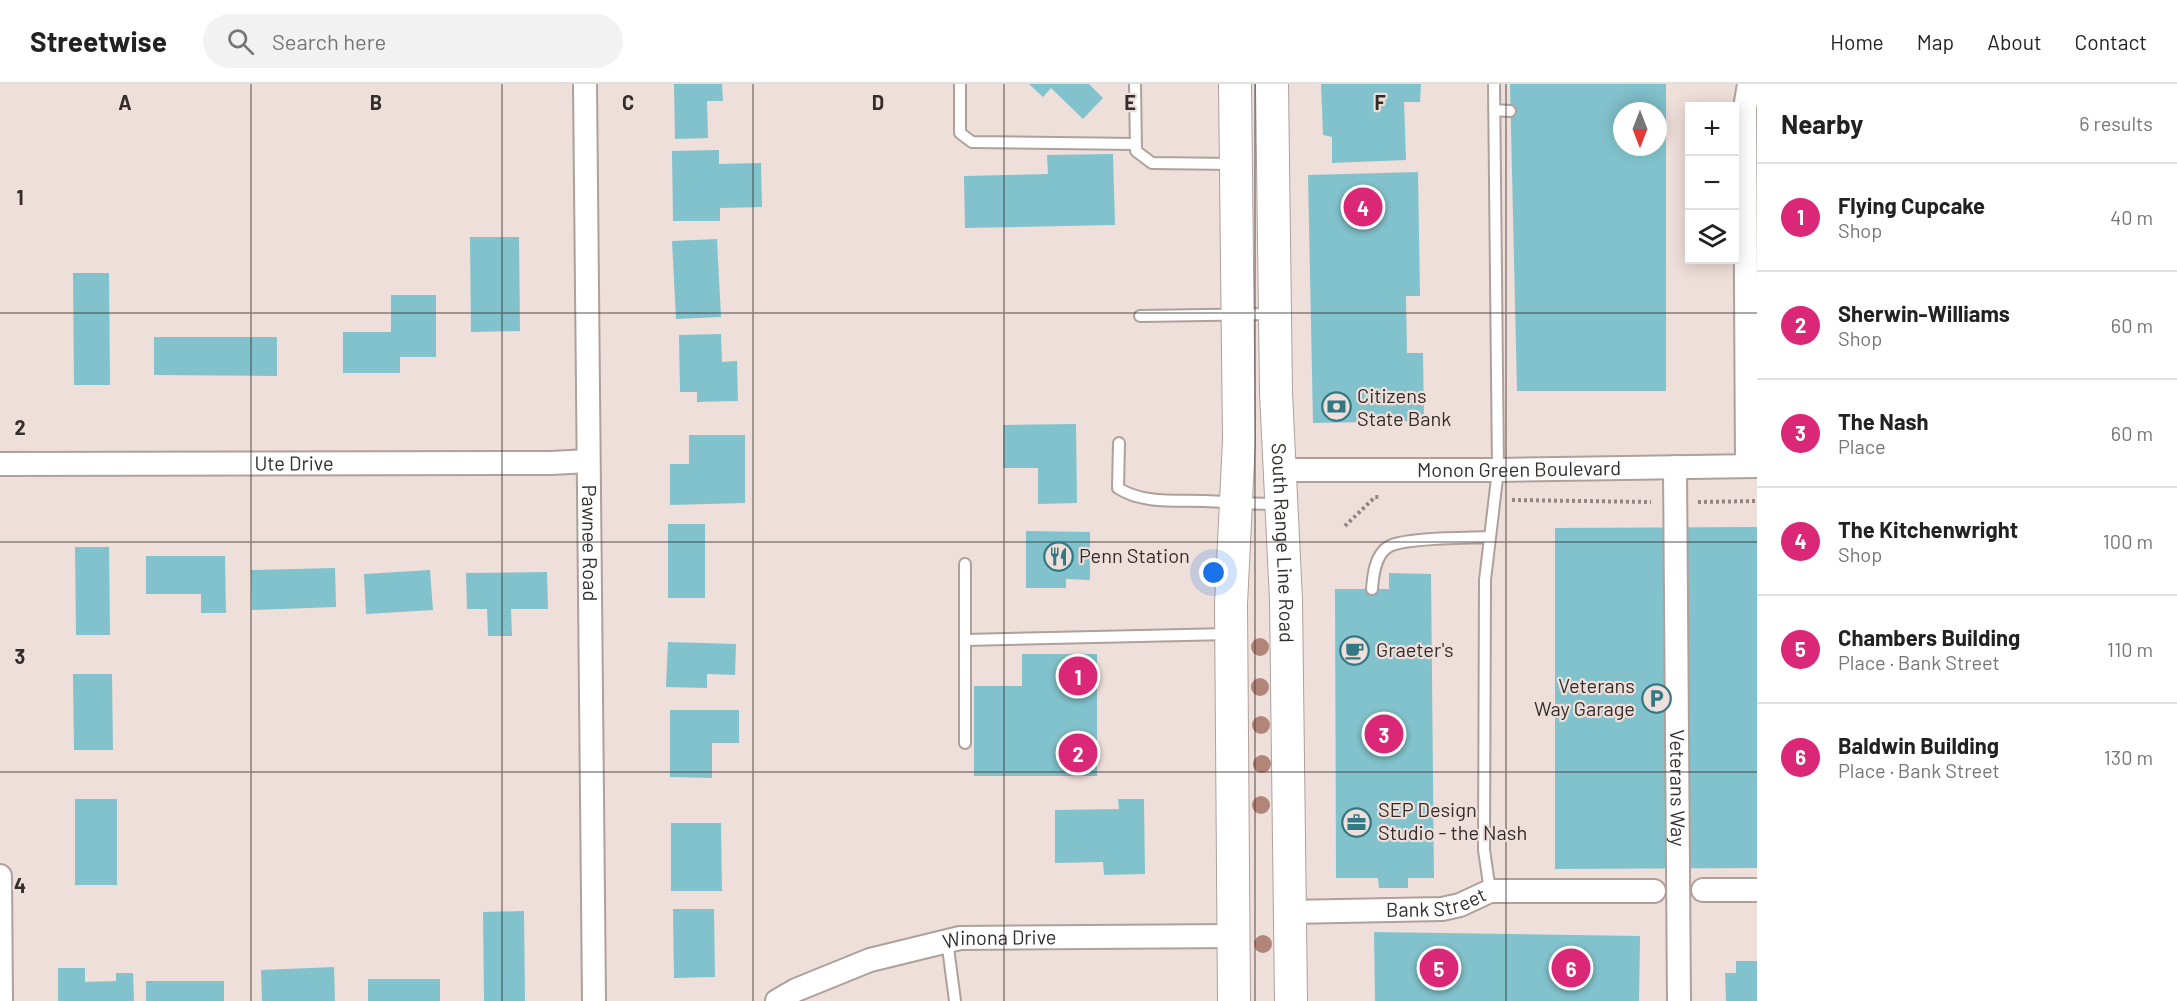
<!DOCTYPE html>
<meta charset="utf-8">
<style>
:root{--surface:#fff;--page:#f2f2f2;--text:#222;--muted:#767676;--line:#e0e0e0;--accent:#db2777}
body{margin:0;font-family:Barlow,sans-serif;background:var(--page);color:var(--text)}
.controls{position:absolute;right:18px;top:18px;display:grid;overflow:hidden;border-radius:0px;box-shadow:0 3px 15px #0003}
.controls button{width:54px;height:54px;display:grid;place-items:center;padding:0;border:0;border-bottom:2px solid var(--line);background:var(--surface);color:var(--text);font:30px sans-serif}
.compass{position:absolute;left:1613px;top:18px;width:54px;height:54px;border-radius:50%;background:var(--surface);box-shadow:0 3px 15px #0003;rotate:180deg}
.you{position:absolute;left:1214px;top:489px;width:21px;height:21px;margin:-15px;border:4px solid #fff;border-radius:50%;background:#1a73e8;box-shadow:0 0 0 9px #1a73e833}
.badge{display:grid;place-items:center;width:39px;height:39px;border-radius:50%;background:var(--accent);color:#fff;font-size:20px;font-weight:700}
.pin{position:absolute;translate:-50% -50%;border:3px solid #fff;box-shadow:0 2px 6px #0006}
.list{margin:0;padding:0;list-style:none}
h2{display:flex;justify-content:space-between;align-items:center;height:78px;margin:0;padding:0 24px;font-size:26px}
h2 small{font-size:20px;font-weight:400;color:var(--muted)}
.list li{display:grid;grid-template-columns:39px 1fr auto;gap:18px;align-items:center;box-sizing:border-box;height:108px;padding:0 24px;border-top:2px solid var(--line)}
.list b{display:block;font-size:22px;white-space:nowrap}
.list p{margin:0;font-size:20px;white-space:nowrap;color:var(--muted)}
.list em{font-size:20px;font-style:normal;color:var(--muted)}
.icon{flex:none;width:33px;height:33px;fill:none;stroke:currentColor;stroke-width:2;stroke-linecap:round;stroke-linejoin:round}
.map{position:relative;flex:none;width:1757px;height:917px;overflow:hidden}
header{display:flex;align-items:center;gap:36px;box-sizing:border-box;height:84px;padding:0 30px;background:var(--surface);border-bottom:2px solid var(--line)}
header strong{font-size:28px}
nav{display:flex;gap:33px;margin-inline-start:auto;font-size:21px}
.search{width:420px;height:54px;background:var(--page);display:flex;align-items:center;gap:15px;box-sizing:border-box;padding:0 21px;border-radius:33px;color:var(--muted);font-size:22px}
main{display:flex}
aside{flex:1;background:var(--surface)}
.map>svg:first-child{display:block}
.building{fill:#82c2cc;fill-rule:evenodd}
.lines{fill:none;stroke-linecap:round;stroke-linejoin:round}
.lane-casing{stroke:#afa09b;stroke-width:14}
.street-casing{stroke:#afa09b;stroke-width:26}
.secondary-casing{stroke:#afa09b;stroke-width:34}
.path{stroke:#918683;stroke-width:4;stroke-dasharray:3 3;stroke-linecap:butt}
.lane{stroke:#fff;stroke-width:10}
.street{stroke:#fff;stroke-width:22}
.secondary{stroke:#fff;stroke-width:32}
.tree{fill:#b18678}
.grid{fill:none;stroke:#332d2b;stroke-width:1.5;stroke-opacity:0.55}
.labels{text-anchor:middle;stroke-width:4.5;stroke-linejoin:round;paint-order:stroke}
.poi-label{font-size:20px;fill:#332d2b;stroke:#efdfda;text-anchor:start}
.street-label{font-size:20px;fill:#332d2b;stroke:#efdfda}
.grid-label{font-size:20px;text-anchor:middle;font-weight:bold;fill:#332d2b;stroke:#efdfda;stroke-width:4.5;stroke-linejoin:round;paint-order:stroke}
</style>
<header>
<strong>Streetwise</strong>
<div class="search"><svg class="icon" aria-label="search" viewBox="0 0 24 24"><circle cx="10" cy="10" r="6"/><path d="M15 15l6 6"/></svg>Search here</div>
<nav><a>Home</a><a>Map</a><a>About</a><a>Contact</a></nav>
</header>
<main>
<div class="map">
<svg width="1757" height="917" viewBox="0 0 1757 917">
<rect width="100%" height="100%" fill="#efdfda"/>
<!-- building -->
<path class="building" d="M674,0H722L723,17H707L708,54L675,55Z
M1029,0H1089L1103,14L1083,35L1051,4L1043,13Z
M1321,0H1421L1420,18H1404L1406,76L1332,79V53L1323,51Z
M1510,0H1666V307H1517ZM1622,27H1658V63H1622Z
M719,66V80L761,79L762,123L720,124V137H673L672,67Z
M1113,70L1115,141L965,144L964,92L1048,90L1047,71Z
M1418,88L1420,212H1406L1407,269H1423L1424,337L1313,339L1308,91Z
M470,153H519L520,247L471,248Z
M717,155L721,233L676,235L672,157Z
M73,189H109L110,301H74Z
M391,211H436V273H400V289H343V248H391Z
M721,250L722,278L737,277L738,317L697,318V308H680L679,251Z
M154,253H277V292L154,291Z
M1076,340L1077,419L1038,420V384H1003V341Z
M689,351H745V419L670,421V380H689Z
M668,440H705V514H668Z
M1757,443V784L1555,785V444Z
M1026,447L1090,448V496L1066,495V504H1026Z
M75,463H109L110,551H76Z
M146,472H225L226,529H201V510H146Z
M335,484L336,523L252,526L251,486Z
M430,486L433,526L366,530L364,490Z
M547,488L548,525H511L512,552H488L487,525H467L466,489Z
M1389,489L1431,490L1434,794H1408V804H1379L1378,794H1336L1335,505H1389Z
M668,558L736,560L735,591L707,590V604L666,603Z
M1022,570H1097V692H974V602H1022Z
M73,590H112L113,666H74Z
M670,626H739V659H712V694L670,693Z
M75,715H117V801H75Z
M1118,715H1144L1145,790L1104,791L1103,778L1055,779V726L1119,725Z
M671,739H721L722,807H671Z
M673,825H714L715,893L674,894Z
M524,827L525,917H484L483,828Z
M1374,848L1640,852L1639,917H1375Z
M1736,877H1757V917H1726L1725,889H1736Z
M334,883L335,917H262L261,886Z
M58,884H85V898L116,897V889H133L134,917H58Z
M368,895H440V917H368Z
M146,897H224V917H146Z"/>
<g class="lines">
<defs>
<path id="lane" d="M960,0V49L972,58L1135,60
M1135,0L1136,67L1152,79L1233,80
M1494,26L1510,27
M1140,232L1272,230
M1119,359L1118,404C1142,420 1177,416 1205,417C1229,418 1254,420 1279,420
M1372,505C1373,492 1375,471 1388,463C1403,453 1470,454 1490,453
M965,556L1229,550
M965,659V480
M1490,807L1484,766L1485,496L1498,386L1494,0
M947,856L955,917"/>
<g id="street">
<path id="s1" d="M585,0L594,917"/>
<path id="s2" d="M0,380L551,379L588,377"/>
<path d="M1747,382L1745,24L1749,0"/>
<path id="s3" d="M1675,383L1679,917"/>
<path id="s4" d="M1281,386H1498L1757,382"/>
<path d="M0,792L1,917"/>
<path d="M1703,806H1757"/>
<path id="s5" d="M1289,828L1442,825L1460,821L1490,807H1654"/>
<path id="s6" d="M777,917L796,906L870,876L960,854L1234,852"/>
</g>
<g id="secondary">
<path id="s7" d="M1272,0L1276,309L1286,516L1291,917"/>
<path d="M1234,917L1231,520L1239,356L1235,0"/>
</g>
</defs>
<!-- lane casing -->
<use href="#lane" class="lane-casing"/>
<!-- street casing -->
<use href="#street" class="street-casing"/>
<!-- secondary casing -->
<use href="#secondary" class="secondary-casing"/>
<!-- path -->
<path class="path" d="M1512,416L1651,418
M1698,418L1757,417
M1345,442L1375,413H1379"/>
<!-- lane -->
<use href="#lane" class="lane"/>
<!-- street -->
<use href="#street" class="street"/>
<!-- secondary -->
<use href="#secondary" class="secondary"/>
</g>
<!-- trees -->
<g class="tree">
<circle cx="1260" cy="563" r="9"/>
<circle cx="1260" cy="603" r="9"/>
<circle cx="1261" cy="641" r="9"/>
<circle cx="1262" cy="680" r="9"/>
<circle cx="1261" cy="721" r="9"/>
<circle cx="1263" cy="860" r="9"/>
</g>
<!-- grid -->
<path class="grid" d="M251,0V917M502,0V917M753,0V917M1004,0V917M1255,0V917M1506,0V917M0,229H1757M0,458H1757M0,688H1757"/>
<!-- icons -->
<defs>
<symbol id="bank-ring" viewBox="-11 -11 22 22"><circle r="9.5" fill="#efdfda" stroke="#327984" stroke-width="1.5"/><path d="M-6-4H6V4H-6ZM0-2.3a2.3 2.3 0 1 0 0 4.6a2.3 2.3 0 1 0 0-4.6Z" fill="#327984"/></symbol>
<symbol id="restaurant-ring" viewBox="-11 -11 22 22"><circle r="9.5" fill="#efdfda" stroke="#327984" stroke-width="1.5"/><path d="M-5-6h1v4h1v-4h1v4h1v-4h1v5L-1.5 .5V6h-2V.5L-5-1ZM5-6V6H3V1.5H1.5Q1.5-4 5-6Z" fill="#327984"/></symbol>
<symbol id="cafe-ring" viewBox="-11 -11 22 22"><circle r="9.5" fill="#efdfda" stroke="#327984" stroke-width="1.5"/><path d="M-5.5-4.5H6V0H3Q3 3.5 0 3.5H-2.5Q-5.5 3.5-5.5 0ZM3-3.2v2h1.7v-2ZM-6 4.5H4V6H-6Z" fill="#327984"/></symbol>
<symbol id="parking-ring" viewBox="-11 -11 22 22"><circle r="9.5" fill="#efdfda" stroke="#327984" stroke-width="1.5"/><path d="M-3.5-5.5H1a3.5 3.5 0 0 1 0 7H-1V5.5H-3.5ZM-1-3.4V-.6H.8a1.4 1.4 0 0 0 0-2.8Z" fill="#327984"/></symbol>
<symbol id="office-ring" viewBox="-11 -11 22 22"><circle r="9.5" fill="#efdfda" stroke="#327984" stroke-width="1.5"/><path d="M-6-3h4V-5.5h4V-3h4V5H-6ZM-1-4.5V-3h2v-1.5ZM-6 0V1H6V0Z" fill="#327984"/></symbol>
</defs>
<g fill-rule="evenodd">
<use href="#bank-ring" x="1320" y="306" width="33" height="33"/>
<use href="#restaurant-ring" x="1042" y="456" width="33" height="33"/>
<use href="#cafe-ring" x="1338" y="550" width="33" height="33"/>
<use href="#parking-ring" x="1640" y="598" width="33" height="33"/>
<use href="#office-ring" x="1340" y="722" width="33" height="33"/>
</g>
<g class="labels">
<!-- poi labels -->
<g class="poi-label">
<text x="1357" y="319">Citizens<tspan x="1357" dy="23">State Bank</tspan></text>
<text x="1079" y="479">Penn Station</text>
<text x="1376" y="573">Graeter's</text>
<text x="1635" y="609" text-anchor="end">Veterans<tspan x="1635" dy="23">Way Garage</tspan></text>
<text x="1378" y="733">SEP Design<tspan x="1378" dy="23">Studio - the Nash</tspan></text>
</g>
<!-- street labels -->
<g class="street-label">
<text dy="7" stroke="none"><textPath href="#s2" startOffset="294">Ute Drive</textPath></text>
<text dy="7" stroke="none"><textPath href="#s4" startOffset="238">Monon Green Boulevard</textPath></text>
<text dy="7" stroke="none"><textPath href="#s7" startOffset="459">South Range Line Road</textPath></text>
<text dy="7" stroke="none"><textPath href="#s1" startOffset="459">Pawnee Road</textPath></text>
<text dy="7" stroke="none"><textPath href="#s3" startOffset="321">Veterans Way</textPath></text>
<text dy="7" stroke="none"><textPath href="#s5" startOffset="148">Bank Street</textPath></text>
<text dy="7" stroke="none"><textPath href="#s6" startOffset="234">Winona Drive</textPath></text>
</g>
</g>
<g class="grid-label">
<text x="125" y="26">A</text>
<text x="376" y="26">B</text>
<text x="628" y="26">C</text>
<text x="878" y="26">D</text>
<text x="1130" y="26">E</text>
<text x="1380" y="26">F</text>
<text x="20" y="121">1</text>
<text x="20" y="351">2</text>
<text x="20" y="580">3</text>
<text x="20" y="809">4</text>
</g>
</svg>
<div class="controls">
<button>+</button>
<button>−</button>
<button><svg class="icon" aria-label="layers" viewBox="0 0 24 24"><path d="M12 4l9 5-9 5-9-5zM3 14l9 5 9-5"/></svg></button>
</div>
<svg class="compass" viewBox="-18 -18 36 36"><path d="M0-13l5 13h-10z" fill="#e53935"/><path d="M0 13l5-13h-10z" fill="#767676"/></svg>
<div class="you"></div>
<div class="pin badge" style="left:1078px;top:592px">1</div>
<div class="pin badge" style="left:1078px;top:669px">2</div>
<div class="pin badge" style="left:1384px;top:650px">3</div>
<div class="pin badge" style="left:1363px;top:123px">4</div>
<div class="pin badge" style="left:1439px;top:884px">5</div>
<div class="pin badge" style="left:1571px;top:884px">6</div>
</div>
<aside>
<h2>Nearby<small>6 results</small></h2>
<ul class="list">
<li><span class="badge">1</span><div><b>Flying Cupcake</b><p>Shop</p></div><em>40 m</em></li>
<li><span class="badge">2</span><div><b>Sherwin-Williams</b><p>Shop</p></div><em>60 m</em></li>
<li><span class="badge">3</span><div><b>The Nash</b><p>Place</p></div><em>60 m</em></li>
<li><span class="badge">4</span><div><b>The Kitchenwright</b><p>Shop</p></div><em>100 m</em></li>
<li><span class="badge">5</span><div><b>Chambers Building</b><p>Place · Bank Street</p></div><em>110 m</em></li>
<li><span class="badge">6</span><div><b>Baldwin Building</b><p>Place · Bank Street</p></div><em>130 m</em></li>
</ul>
</aside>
</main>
